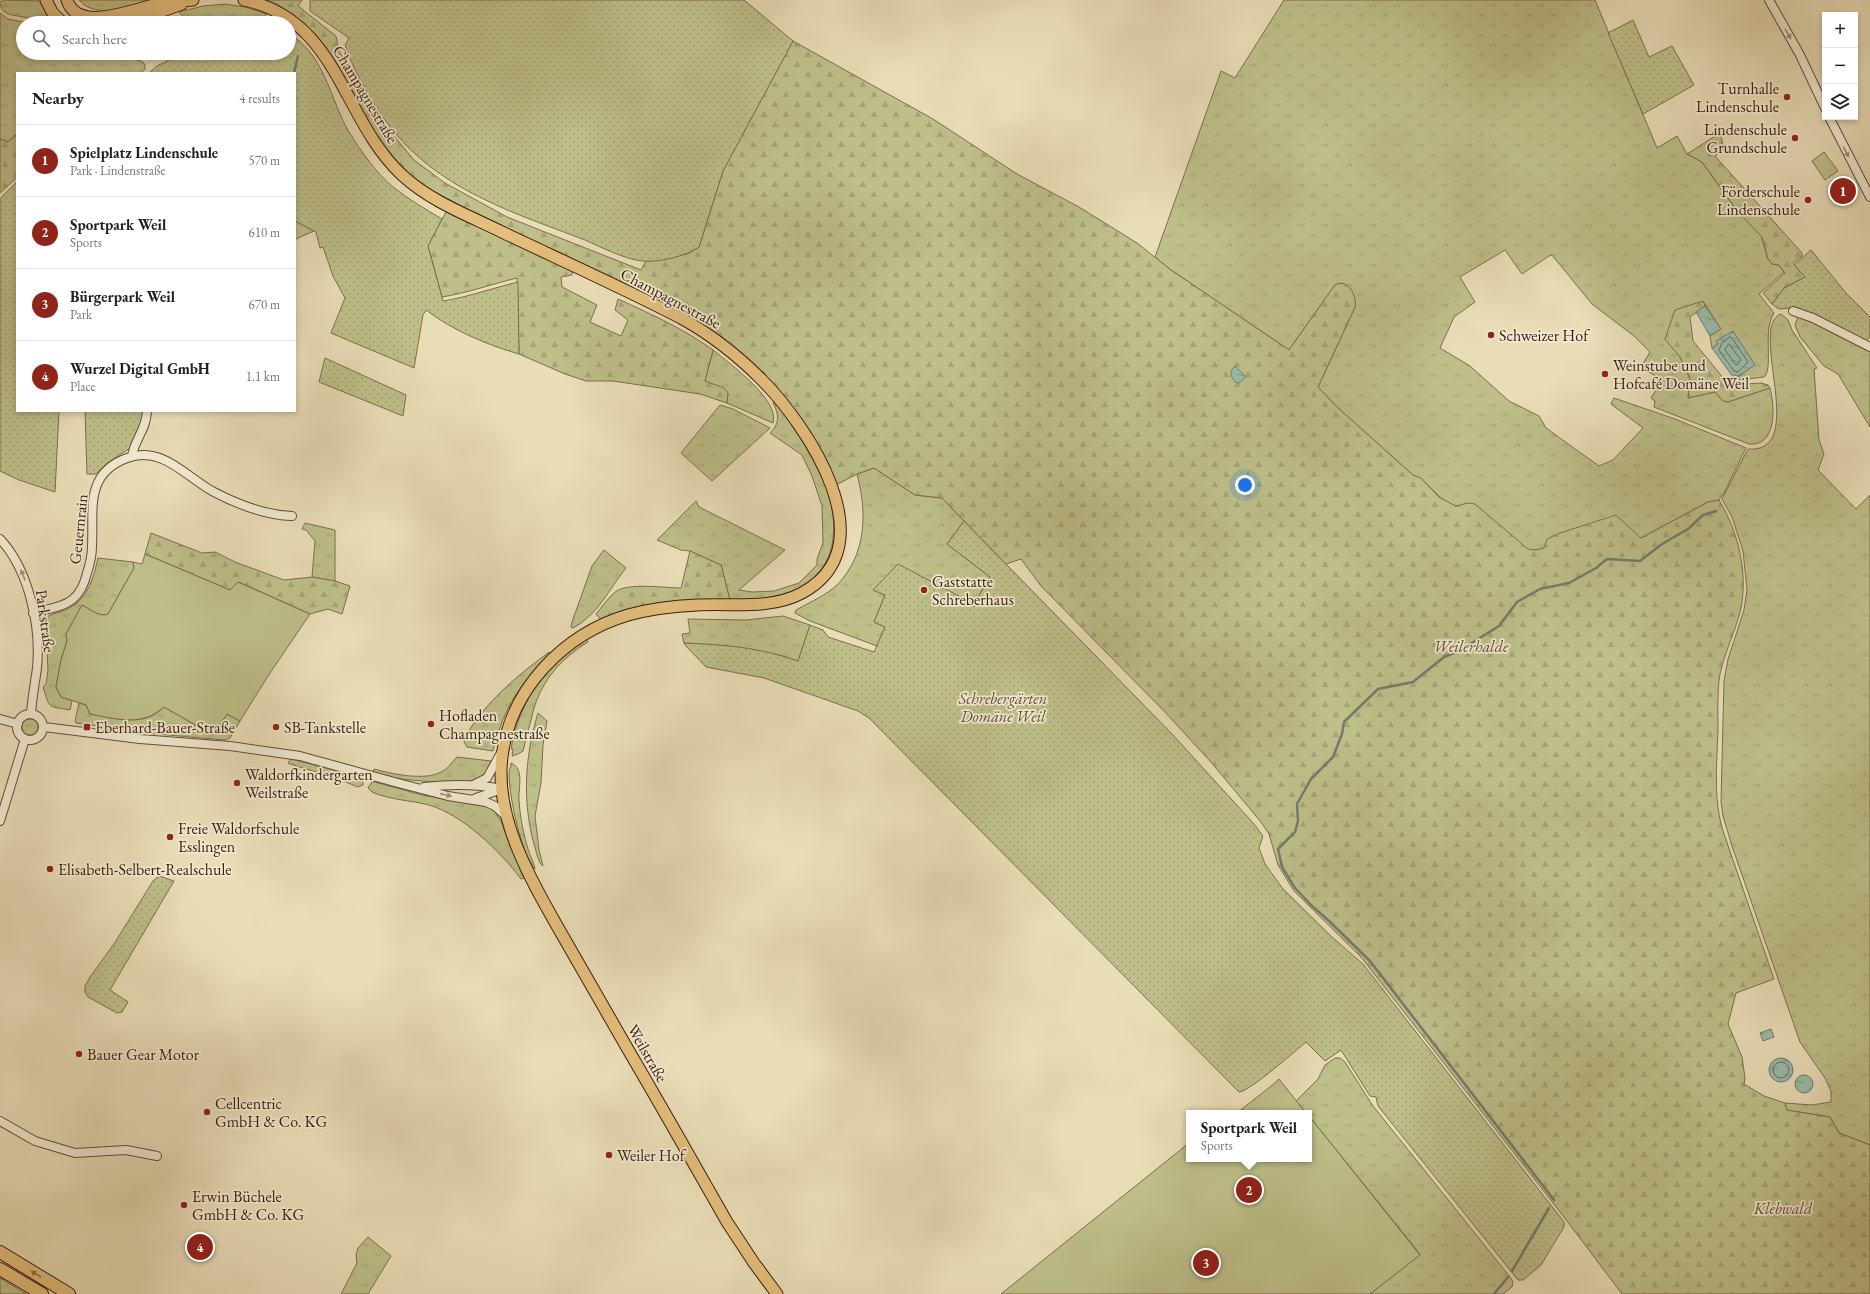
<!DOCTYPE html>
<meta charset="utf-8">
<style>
:root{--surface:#fff;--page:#f2f2f2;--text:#202124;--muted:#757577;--line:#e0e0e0;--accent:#8f2418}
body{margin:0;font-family:"EB Garamond",serif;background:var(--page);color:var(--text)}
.controls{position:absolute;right:12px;top:12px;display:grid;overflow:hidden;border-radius:0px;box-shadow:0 2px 6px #0003}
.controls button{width:36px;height:36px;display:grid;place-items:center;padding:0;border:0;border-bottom:1px solid var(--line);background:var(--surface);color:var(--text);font:20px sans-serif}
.you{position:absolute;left:1245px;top:485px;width:14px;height:14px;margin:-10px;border:3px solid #fff;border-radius:50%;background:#1a73e8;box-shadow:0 0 0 6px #1a73e833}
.badge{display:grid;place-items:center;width:26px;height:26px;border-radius:50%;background:var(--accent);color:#fff;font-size:13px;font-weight:700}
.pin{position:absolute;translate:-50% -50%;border:2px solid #fff;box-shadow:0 1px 4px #0006}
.popup{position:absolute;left:1186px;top:1110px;width:126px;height:52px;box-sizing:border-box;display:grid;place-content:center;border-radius:0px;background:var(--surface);filter:drop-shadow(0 1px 3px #0005);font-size:13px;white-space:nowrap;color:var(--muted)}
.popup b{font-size:15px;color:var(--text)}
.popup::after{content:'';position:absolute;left:50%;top:100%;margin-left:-8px;border:8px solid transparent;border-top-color:var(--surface)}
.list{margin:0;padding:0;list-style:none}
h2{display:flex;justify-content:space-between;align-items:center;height:52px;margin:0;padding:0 16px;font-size:17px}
h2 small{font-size:13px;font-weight:400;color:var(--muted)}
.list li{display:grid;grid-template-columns:26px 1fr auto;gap:12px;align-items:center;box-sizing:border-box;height:72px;padding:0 16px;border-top:1px solid var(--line)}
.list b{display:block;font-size:15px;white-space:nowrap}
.list p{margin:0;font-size:13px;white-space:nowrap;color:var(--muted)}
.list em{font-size:13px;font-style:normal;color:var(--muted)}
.icon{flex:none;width:22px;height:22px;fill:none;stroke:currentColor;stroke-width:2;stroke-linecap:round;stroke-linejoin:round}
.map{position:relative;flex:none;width:1870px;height:1294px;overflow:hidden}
.search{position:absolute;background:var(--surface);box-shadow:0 2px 6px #0003;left:16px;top:16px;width:280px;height:44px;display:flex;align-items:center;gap:10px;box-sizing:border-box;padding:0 14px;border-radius:22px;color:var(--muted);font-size:15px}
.panel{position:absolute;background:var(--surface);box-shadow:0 2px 6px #0003;left:16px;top:72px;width:280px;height:340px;border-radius:0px}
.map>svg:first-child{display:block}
.grass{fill:url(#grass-tufts);stroke:#7c6e4b}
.forest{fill:url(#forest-firs);stroke:#7c6e4b}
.park{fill:url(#park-dots);stroke:#7c6e4b}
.pitch{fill:#bebf89;stroke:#7c6e4b}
.water{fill:url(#water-ripples);stroke:#727c6c}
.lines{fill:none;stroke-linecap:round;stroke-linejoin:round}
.shore{stroke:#686c5c;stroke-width:1}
.stream{stroke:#727c6c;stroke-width:2.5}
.minor-casing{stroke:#654c38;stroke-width:10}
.major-casing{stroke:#391c0d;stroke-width:13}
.highway-casing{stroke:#391c0d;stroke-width:14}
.minor{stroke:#f1e9d0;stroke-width:8}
.major{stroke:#e4be7c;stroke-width:11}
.highway{stroke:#e4be7c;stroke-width:12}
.oneway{fill:#9e8d78}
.oneway2{fill:#8e6d44}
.poi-dot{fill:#8f2418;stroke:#f1e9d0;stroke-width:1.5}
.labels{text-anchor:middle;stroke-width:3.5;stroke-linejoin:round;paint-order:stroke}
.poi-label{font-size:16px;fill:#391c0d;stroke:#f1e9d0;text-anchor:start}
.street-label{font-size:16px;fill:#391c0d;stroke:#f1e9d0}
.park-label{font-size:16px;font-style:italic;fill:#614d32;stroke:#f1e9d0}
</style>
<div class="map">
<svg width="1870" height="1294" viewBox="0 0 1870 1294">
<defs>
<pattern id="grass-tufts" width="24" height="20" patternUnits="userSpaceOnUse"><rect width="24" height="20" fill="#bebf89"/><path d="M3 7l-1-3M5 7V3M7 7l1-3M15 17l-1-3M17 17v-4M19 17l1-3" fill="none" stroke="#a4a475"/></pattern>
<pattern id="forest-firs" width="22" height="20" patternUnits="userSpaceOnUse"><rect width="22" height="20" fill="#bebf89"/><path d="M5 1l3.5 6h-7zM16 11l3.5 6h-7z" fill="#a4a475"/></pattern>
<pattern id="park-dots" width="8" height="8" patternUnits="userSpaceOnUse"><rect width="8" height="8" fill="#bebf89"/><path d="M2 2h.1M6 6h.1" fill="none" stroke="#a4a475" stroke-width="1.8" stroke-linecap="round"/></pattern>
<pattern id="water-ripples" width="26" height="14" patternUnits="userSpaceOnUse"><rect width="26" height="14" fill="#98bcab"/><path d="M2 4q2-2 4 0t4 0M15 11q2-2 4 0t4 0" fill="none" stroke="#7d988a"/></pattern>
</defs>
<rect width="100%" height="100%" fill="#e9ddb7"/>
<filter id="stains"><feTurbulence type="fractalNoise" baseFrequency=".005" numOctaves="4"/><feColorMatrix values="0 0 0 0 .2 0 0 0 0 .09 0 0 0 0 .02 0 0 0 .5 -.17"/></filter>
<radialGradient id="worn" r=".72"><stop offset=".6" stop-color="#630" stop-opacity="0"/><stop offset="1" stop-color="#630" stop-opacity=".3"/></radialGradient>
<!-- grass -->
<path class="grass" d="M5,0L40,1L45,10L56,23C50,23 41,25 36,23C33,22 31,19 28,18C18,15 0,17 0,2Z
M79,0H156C134,5 97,21 79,0Z
M1284,0H1595L1657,148L1677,136L1687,154L1702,162L1738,212L1761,235L1768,259L1771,263L1779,265L1784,272L1759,294L1774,313C1762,331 1774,368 1764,377L1740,380L1737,377L1743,374L1717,342L1718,344L1712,348L1710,336L1721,329L1703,301L1665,338L1680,357L1690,379L1688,398L1715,392L1723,401L1728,402L1770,388C1775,406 1777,447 1749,444L1654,407L1655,401L1651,398L1662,380L1641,367L1650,352L1634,336L1592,304L1552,255L1549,256L1522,274L1505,250L1460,277L1475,302L1454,317L1440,348L1470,366L1509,401L1539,416L1546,428L1599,466L1613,460L1643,428L1611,404L1614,398L1675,419L1746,448L1724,493L1719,500L1708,502L1641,538L1536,550H1528L1468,503C1465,504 1459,506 1456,506C1437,501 1430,481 1413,475L1337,407L1318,387L1355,307C1356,295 1348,278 1335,285L1289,350L1171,270L1155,257L1221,71L1235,78Z
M225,4L245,7L267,14L255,23H189L179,12L203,6Z
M0,13L8,19L29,23H23V53H116L143,62L145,65V69L140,73H17V134L8,142L0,139Z
M295,221L314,231L296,239L295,241Z
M1781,314L1788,320L1792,330L1817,368L1814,369L1819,440L1824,454L1818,470L1856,509L1870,495V1145L1839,1133L1830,1117L1786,1110L1785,1103L1812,1105L1831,1102V1091L1825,1078L1800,1042L1732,846L1723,816L1721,802L1724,681L1728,659L1744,610L1747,590L1743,551L1732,517L1722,499L1748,449C1810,454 1747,326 1781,314Z
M1798,317H1803L1870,350V427L1838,374L1824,366L1800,337L1795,325Z
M713,350C730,364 780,400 773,423L727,403L728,393L705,381Z
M775,401C792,423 813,450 823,476C841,524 841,575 785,595C768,601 748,600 730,600L721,565L690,551L681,550L657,540L696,501L699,507L785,550L739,590L752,592L774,591L799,583L817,565V559L823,543L822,506L812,476L802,455L770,433C780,424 779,414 773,403Z
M720,405L733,409L770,428L712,481L681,453Z
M874,468L915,495L942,498L964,521L947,544L990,577L974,604L873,590L885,595L874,622L885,627L877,646L810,621L795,613L796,610C810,602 827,595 838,584C867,553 867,512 857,474Z
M305,523L335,530V581L312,577L315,541L306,530L302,529Z
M604,550L626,568C609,589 598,615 573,628L571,627L572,622L592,566Z
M98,558L133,562L134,568L108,614C100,618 90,609 82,605L66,634L67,641L61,660L56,687L61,697L72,701L70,710C47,706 50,709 43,687L46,684L48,670L45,618C51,614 58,613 65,610C87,601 93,580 98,558Z
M783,616L810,625L798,661C759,648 725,645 684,643L682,634L690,633L688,619L746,620Z
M586,639L588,642C562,658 543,679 534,708C530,722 527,737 523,751L518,754L512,756L513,749H511C517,713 535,680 563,655C570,649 578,644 586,639Z
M549,652L551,654C524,680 507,702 497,737C496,743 494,745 493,751L467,747L464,742L465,737C486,701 517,676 549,652Z
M79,703L86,705L90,714C115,718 144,728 164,707L213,735L227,714L240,721L230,738L225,740L156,734L76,723L75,721Z
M538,713L547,721L543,745L541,783L535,816L539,850L543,866C538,863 536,850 534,844C522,800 525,756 538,713Z
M22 727a8 8 0 1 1 16 0a8 8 0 1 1-16 0Z
M457,757L491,761C488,771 485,778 474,781C469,783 461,782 456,782C428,782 399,781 373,772L374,769C392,774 425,781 441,772C448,769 452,762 457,757Z
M291,759L358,776L363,780V785L358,787L336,778L290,764L288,763Z
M511,763C525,769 518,788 519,800C520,816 523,833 528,849C530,856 534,863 535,869C521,853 509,796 509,774C509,769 511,768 511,763Z
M375,782L422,795L457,801L481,804L494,810L501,821L511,848L524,878L521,879C500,851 463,815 429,805C410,800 390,800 372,792L368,788L372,782Z
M1335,1058H1340L1345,1062L1373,1106L1510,1277L1513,1282L1512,1287L1503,1294H1370L1420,1254L1309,1116V1113H1306L1296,1101L1318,1079L1325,1065Z
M368,1237L391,1256L368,1294H341L357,1263L356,1255L358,1248Z
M0,1278L26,1294H1L0,1293Z"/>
<!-- forest -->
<path class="forest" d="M266,0H302L298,6L336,36L339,51L356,81L388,129L414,160L445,183L507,217L641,270L646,261L688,254L699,247L723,171L793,41L933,119L1017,174L1079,207L1137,243L1171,270L1289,350L1335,285C1348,278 1357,295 1355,307L1318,387L1337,407L1413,475L1421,478L1439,497L1448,502L1456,506L1468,503L1475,504L1528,549L1536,550L1544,548L1547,539L1560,533L1616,515L1641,538L1708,502L1719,500C1738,531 1748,572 1741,608C1736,630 1725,651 1720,674C1717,691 1718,711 1718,729C1717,762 1713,798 1723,831L1774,979L1736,993L1728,1024L1742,1057L1745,1078L1744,1084L1764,1096L1785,1103L1787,1110L1830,1117L1839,1133L1870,1145V1294H1622L1564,1217L1361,957L1294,891L1278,865L1269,834L1261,822L1210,761L1164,711L1041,586L1021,559L1006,564L942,498L915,495L874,468L857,474L836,485L831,474L735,350L427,188L405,171L386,151L318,40L294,15L277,4Z
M1720,133L1724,149L1715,156L1802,253V256L1793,263L1805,277L1784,288L1772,304L1763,293L1785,273L1779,265L1772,264L1768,259L1762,237L1738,212L1702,162L1687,154Z
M17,134V177L0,193V139L8,142Z
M447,210L573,270L572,275L561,277L562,287L597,305L590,322L621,336L628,320L615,310L618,299C651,314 684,329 713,350L705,381L724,388L728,393L727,403L700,394L613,381H586L565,374L519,354L517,278C492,284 467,293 442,297L428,246Z
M1703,301L1705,306L1690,317L1693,341L1729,385L1761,383L1768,385L1770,388L1728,402L1723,401L1715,392L1688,398L1690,379L1680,357L1665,339L1675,310Z
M151,533L202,553L215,552L235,562L284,580L312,577L335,581L350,586L342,614L328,609L310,614L239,582L230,590L145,554Z
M690,551L721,565L730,600L602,621L596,614C602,607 608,598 615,592C628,582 665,588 681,588Z"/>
<!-- park -->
<path class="park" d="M310,0H744L793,41L723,171L699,247C686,256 658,263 642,261C624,259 601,247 585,240C525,217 461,197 413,152C385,126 357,81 345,45L349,38L310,11Z
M1633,20L1649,57L1672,46L1694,85L1643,114L1608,33Z
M289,34C325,54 330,100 349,132C361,151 376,173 393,187C408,199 425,209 442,219L428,246L443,301C468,297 493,288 518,282L519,354C485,344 454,331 426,310L423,315L414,368L331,333L345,298L333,276L323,247L320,248L316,232L295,221V73H149L157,66L183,53H289Z
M17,182V411H59L55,492L19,480L0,471V199Z
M1811,250L1846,293L1870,317V336L1866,342L1791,308L1779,309L1772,304L1784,288L1805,277L1794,265Z
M325,358L406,395L403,416L319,382Z
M85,411H143L142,422L130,448L106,464L96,474H87Z
M964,521L1173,735L1254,824L1263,836L1259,848L1265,864L1283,889L1333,938L1363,964L1564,1222V1227L1541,1265L1523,1280H1518L1378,1106L1376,1097L1370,1096L1341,1050L1325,1061L1306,1042C1295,1051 1249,1092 1239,1092L869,718L858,711L764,678L706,667L685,645L684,643C727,645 757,647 798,661L810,625L823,630L828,637L874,652L885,627L874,622L885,595L873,590L898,564L974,604L990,577L947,544Z
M159,876L174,881L110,990L128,1002L122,1012L117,1013L88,997L85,992V986L90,977L114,944L153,881Z"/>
<!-- pitch -->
<path class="pitch" d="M1824,152L1838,171L1825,180L1812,161Z
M145,554L230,590L238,582L310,614L268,676L240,721L227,714L213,735L164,707C143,727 116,719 90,714L86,705L61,697L56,687L61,660L67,641L66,634L82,605C90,609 100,618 108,614L134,568L133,562L142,564Z
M1279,1079L1306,1113H1237L1275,1083Z
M1309,1116L1420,1255L1370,1294H1001L1189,1143V1159H1309Z"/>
<!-- water -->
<path class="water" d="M1705,306L1721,329L1710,336L1696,312Z
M1733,331L1755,365L1737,377L1736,375L1733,377L1712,348L1718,344L1716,341Z
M1235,366L1246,377L1239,383C1233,382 1231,377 1231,371Z
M1771,1029L1774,1037L1763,1041L1760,1033Z
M1769 1070a12 12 0 1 1 24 0a12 12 0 1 1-24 0Z
M1795 1084a9 9 0 1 1 18 0a9 9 0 1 1-18 0Z"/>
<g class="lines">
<!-- shore -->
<path class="shore" d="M1730,337L1732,338L1748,362L1738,372L1734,371L1719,350L1722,343Z
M1729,344L1741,360L1737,365L1735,364L1725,350Z
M1773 1070a8 8 0 1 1 16 0a8 8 0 1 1-16 0Z"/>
<!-- stream -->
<path class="stream" d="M294,73L298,56
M295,95V99
M1554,1200L1370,961L1329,921L1311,905L1295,888L1282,867L1278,849L1295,832L1298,821L1297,804L1311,779L1333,757L1342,734L1344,722L1378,689L1413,682L1444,657L1459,651L1499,626L1517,602L1540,589L1569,583L1596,568L1607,559L1640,561L1662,544L1688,529L1703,515L1716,511
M1512,1271L1549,1208
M1494,1294L1508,1277"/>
<defs>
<path id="minor" d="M1769,0L1800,55L1825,108
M1829,117L1870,197
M1793,311L1813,318L1870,347
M132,456C135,438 146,431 147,411
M0,539C29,570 41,626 37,668C35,683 32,698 31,714
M33,613C46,609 62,608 73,599C81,592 85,582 87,573C90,564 92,555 92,546C94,510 84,474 127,458C162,445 186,477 214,492C237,504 265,515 292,516
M17 727a13 13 0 1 1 26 0a13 13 0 1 1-26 0Z
M0,719L18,724
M44,727L140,739L230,746L300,756L398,783L448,796L486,802L495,806L506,816
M475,784L487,778L501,753
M424,787C450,784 477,784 502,789
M476,798L502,789
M0,821L25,739
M0,1121L35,1141L75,1153L126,1150L157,1156"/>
<path id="major" d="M46,0L52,12L63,23
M67,0C78,35 138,7 162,3C172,1 183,1 193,0
M244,0C339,20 341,118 402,175C431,202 470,216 504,233C563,261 623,288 681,318C710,334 737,355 761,379C807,425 889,546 802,593C770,610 731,603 697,605C674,606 650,609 628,615C564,634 510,689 502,757C494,821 534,885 564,938C586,977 608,1015 630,1053C663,1109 695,1166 727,1222L754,1263L777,1294
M129,23L182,4"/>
<path id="highway" d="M0,1252L69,1294
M0,1269L42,1294"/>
</defs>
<!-- minor casing -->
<use href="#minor" class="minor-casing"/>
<!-- major casing -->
<use href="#major" class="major-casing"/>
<!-- highway casing -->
<use href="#highway" class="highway-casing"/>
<!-- minor -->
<use href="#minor" class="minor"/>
<!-- major -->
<use href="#major" class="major"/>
<!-- highway -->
<use href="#highway" class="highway"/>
</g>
<!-- one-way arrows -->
<defs><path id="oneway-solid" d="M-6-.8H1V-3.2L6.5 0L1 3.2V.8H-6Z"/></defs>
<g class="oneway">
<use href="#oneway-solid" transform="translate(1788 34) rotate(60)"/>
<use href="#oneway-solid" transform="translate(1846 152) rotate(63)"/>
<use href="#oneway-solid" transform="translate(23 575) rotate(-111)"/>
<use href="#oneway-solid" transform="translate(446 795) rotate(13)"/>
</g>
<use class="oneway2" href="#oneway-solid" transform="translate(36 1274) rotate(-149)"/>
<!-- markers -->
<g class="poi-dot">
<circle cx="1787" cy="97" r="4"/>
<circle cx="1795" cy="138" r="4"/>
<circle cx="1808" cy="200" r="4"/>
<circle cx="1491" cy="335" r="4"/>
<circle cx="1605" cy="374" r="4"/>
<circle cx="924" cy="590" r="4"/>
<circle cx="431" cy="724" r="4"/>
<rect x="83" y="723" width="8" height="8" rx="2"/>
<circle cx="276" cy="727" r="4"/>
<circle cx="237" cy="783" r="4"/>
<circle cx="170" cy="837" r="4"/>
<circle cx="50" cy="869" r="4"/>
<circle cx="79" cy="1054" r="4"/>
<circle cx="207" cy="1112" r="4"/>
<circle cx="609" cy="1155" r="4"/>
<circle cx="184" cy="1205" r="4"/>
</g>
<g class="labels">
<!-- poi labels -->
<g class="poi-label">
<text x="1779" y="94" text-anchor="end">Turnhalle<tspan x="1779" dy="18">Lindenschule</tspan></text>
<text x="1787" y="135" text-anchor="end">Lindenschule<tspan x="1787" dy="18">Grundschule</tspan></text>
<text x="1800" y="197" text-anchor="end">Förderschule<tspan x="1800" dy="18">Lindenschule</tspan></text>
<text x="1499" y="341">Schweizer Hof</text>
<text x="1613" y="371">Weinstube und<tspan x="1613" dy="18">Hofcafé Domäne Weil</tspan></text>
<text x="932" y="587">Gaststatte<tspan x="932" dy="18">Schreberhaus</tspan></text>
<text x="439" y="721">Hofladen<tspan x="439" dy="18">Champagnestraße</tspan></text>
<text x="95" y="733">Eberhard-Bauer-Straße</text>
<text x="284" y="733">SB-Tankstelle</text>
<text x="245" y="780">Waldorfkindergarten<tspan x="245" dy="18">Weilstraße</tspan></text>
<text x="178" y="834">Freie Waldorfschule<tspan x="178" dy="18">Esslingen</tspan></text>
<text x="58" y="875">Elisabeth-Selbert-Realschule</text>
<text x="87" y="1060">Bauer Gear Motor</text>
<text x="215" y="1109">Cellcentric<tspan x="215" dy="18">GmbH &amp; Co. KG</tspan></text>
<text x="617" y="1161">Weiler Hof</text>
<text x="192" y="1202">Erwin Büchele<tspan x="192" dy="18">GmbH &amp; Co. KG</tspan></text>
</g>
<!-- street labels -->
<g class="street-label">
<text transform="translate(366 94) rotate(59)" y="6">Champagnestraße</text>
<text transform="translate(671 298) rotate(28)" y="6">Champagnestraße</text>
<text transform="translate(78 529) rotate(-84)" y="6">Geuernrain</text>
<text transform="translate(46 621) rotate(82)" y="6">Parkstraße</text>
<text transform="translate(648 1053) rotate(60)" y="6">Weilstraße</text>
</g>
<!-- park labels -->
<g class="park-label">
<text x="1471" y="652">Weilerhalde</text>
<text x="1003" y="704">Schrebergärten<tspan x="1003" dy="18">Domäne Weil</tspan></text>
<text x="1783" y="1214">Klebwald</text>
</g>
</g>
<rect width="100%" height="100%" filter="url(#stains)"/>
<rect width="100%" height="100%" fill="url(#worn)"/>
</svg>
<div class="controls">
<button>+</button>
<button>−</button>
<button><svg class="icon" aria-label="layers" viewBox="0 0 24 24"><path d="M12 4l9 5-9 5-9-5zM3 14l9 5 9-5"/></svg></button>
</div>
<div class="you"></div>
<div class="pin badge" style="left:1843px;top:191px">1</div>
<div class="pin badge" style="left:1249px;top:1190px">2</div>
<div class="popup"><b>Sportpark Weil</b>Sports</div>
<div class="pin badge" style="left:1206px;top:1263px">3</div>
<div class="pin badge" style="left:200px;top:1247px">4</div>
<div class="search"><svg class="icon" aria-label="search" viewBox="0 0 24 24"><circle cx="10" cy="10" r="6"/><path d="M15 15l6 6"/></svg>Search here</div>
<section class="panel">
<h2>Nearby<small>4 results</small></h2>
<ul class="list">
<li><span class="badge">1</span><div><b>Spielplatz Lindenschule</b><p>Park · Lindenstraße</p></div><em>570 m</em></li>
<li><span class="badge">2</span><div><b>Sportpark Weil</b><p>Sports</p></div><em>610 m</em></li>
<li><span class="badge">3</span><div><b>Bürgerpark Weil</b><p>Park</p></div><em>670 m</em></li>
<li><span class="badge">4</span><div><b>Wurzel Digital GmbH</b><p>Place</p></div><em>1.1 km</em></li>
</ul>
</section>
</div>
